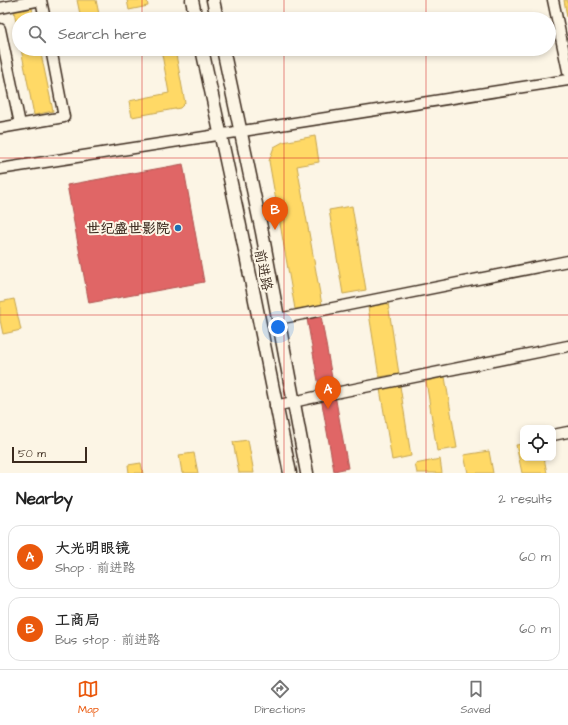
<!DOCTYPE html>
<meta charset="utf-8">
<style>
:root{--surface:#fff;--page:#f2f2f2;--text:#222;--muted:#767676;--line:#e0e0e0;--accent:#ea580c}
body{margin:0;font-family:"Architects Daughter","LXGW WenKai TC",sans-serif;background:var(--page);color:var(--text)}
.controls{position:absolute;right:12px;bottom:12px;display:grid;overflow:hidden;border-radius:8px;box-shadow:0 2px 6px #0003}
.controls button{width:36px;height:36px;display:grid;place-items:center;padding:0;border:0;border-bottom:1px solid var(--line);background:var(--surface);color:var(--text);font:20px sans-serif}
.scale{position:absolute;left:12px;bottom:10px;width:75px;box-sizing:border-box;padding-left:4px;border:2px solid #3b2a1e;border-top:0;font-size:11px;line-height:14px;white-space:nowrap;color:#3b2a1e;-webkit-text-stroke:3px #fcf5e5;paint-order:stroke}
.you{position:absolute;left:278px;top:327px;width:14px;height:14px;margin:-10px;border:3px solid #fff;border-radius:50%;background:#1a73e8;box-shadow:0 0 0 6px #1a73e833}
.badge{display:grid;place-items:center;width:26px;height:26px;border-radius:50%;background:var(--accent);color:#fff;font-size:13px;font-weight:700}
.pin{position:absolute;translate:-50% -33px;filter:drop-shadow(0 1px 2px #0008)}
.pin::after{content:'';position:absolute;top:21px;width:14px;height:12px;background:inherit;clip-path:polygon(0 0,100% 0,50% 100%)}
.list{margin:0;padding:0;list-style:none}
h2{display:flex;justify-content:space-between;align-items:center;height:52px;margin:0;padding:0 16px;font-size:17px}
h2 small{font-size:13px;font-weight:400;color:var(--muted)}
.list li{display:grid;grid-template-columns:26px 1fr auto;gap:12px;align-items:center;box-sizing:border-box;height:64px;margin:0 8px 8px;padding:0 8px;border:1px solid var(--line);border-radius:12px}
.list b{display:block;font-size:15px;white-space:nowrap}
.list p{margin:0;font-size:13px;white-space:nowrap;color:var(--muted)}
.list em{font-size:13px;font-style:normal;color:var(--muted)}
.icon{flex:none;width:22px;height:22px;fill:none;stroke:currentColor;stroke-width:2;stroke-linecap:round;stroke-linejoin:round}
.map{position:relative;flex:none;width:568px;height:473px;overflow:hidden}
.search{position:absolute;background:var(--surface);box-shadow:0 2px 6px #0003;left:12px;right:12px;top:12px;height:44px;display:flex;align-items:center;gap:10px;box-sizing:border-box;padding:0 14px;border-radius:22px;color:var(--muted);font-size:15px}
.sheet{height:196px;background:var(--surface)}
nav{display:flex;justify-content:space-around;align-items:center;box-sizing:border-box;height:56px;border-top:1px solid var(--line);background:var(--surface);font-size:11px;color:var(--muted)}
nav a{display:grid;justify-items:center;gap:2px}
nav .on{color:var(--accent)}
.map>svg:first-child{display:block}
.homes{fill:#ffd966;stroke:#c4a450}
.shops{fill:#e06666;stroke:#ae5450}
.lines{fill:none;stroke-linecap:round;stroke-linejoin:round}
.minor-tunnel{stroke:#d5ccbd;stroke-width:10;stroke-dasharray:10 5;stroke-linecap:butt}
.minor-casing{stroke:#3b2a1e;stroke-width:13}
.major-casing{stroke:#3b2a1e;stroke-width:15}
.minor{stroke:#fcf5e5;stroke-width:10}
.major{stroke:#fcf5e5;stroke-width:12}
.grid{fill:none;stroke:#d62828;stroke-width:1;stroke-opacity:0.55}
.poi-dot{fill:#1f6fb2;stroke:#fcf5e5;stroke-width:1.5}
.labels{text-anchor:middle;stroke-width:4;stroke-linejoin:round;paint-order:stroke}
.poi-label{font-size:14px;font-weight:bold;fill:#3b2a1e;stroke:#fcf5e5;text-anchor:end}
.street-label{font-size:14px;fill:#3b2a1e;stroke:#fcf5e5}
</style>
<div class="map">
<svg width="568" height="473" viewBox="0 0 568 473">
<rect width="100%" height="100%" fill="#fcf5e5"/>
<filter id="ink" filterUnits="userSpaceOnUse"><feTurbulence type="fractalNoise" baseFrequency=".025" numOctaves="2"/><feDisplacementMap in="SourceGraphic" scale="8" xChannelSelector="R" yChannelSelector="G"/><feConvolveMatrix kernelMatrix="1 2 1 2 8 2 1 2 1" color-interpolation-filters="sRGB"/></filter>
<g filter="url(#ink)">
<!-- homes -->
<path class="homes" d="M77,0H96L100,19H81Z
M127,0H147L148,6L129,10Z
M564,0H568V17H567Z
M32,8L34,19H19V38L14,11Z
M21,49H40L53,111L34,115Z
M161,49H175L185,103L180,108L132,117L129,101L169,93Z
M315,136L319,162L297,166L322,305L295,309L269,161L274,147L283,142Z
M352,206L366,290L343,294L329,210Z
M14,299L21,330L3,334L0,320V302Z
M388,303L399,374L379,377L368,307Z
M445,377L457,448L437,451L426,381Z
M400,386L411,456L392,460L380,389Z
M248,440L254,473H239L233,442Z
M523,444V458H544L547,473H522L516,445Z
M489,451L493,473H468L464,455Z
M194,453L198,473H182L179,455Z
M440,459L442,473H417L415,464Z
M141,463L143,473H129L128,465Z"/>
<!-- shops -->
<path class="shops" d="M183,164L204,282L89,303L67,185Z
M321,316L348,468L334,471L307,319Z"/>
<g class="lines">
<!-- minor-tunnel -->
<path class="minor-tunnel" d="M320,396L335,393"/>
<defs>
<path id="minor" d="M41,0L45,19
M553,0L568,71
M0,8L41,0
M0,29L20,124
M0,128L64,117L51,49
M0,169L568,80
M278,319L568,261
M335,393L568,346
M275,406L320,396
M553,435L568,432"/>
<path id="major" d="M192,0L196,19
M213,0L217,19
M202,49L237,211L290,473
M223,49L262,232L307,473"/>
</defs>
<!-- minor casing -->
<use href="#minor" class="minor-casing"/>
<!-- major casing -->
<use href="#major" class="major-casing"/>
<!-- minor -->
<use href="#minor" class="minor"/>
<!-- major -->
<use href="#major" class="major"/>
</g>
</g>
<!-- grid -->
<path class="grid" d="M142,0V19M284,0V19M426,0V19M142,49V473M284,49V473M426,49V473M0,158H568M0,315H568"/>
<!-- markers -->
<circle class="poi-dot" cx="178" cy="228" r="4"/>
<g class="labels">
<!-- poi labels -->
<g class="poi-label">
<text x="170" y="233">世纪盛世影院</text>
</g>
<!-- street labels -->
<g class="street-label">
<text transform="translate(264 270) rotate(79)" y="5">前进路</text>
</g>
</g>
</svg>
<div class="controls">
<button><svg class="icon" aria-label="locate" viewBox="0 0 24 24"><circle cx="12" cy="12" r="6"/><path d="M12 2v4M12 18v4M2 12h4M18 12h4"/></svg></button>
</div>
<div class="scale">50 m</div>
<div class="you"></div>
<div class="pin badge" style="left:328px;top:409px">A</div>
<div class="pin badge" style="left:275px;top:230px">B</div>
<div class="search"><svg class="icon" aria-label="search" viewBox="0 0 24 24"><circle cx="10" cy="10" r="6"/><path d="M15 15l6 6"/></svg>Search here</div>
</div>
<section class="sheet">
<h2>Nearby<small>2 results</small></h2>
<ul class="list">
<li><span class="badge">A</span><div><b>大光明眼镜</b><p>Shop · 前进路</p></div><em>60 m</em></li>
<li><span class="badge">B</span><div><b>工商局</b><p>Bus stop · 前进路</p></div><em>60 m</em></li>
</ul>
</section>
<nav>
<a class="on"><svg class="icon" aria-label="map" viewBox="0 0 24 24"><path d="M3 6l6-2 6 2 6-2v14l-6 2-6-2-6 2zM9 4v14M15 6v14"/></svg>Map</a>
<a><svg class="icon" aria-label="directions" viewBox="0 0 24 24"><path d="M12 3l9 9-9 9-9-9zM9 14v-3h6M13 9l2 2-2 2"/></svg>Directions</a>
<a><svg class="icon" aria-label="saved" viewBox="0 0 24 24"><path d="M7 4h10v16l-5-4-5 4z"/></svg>Saved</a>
</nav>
